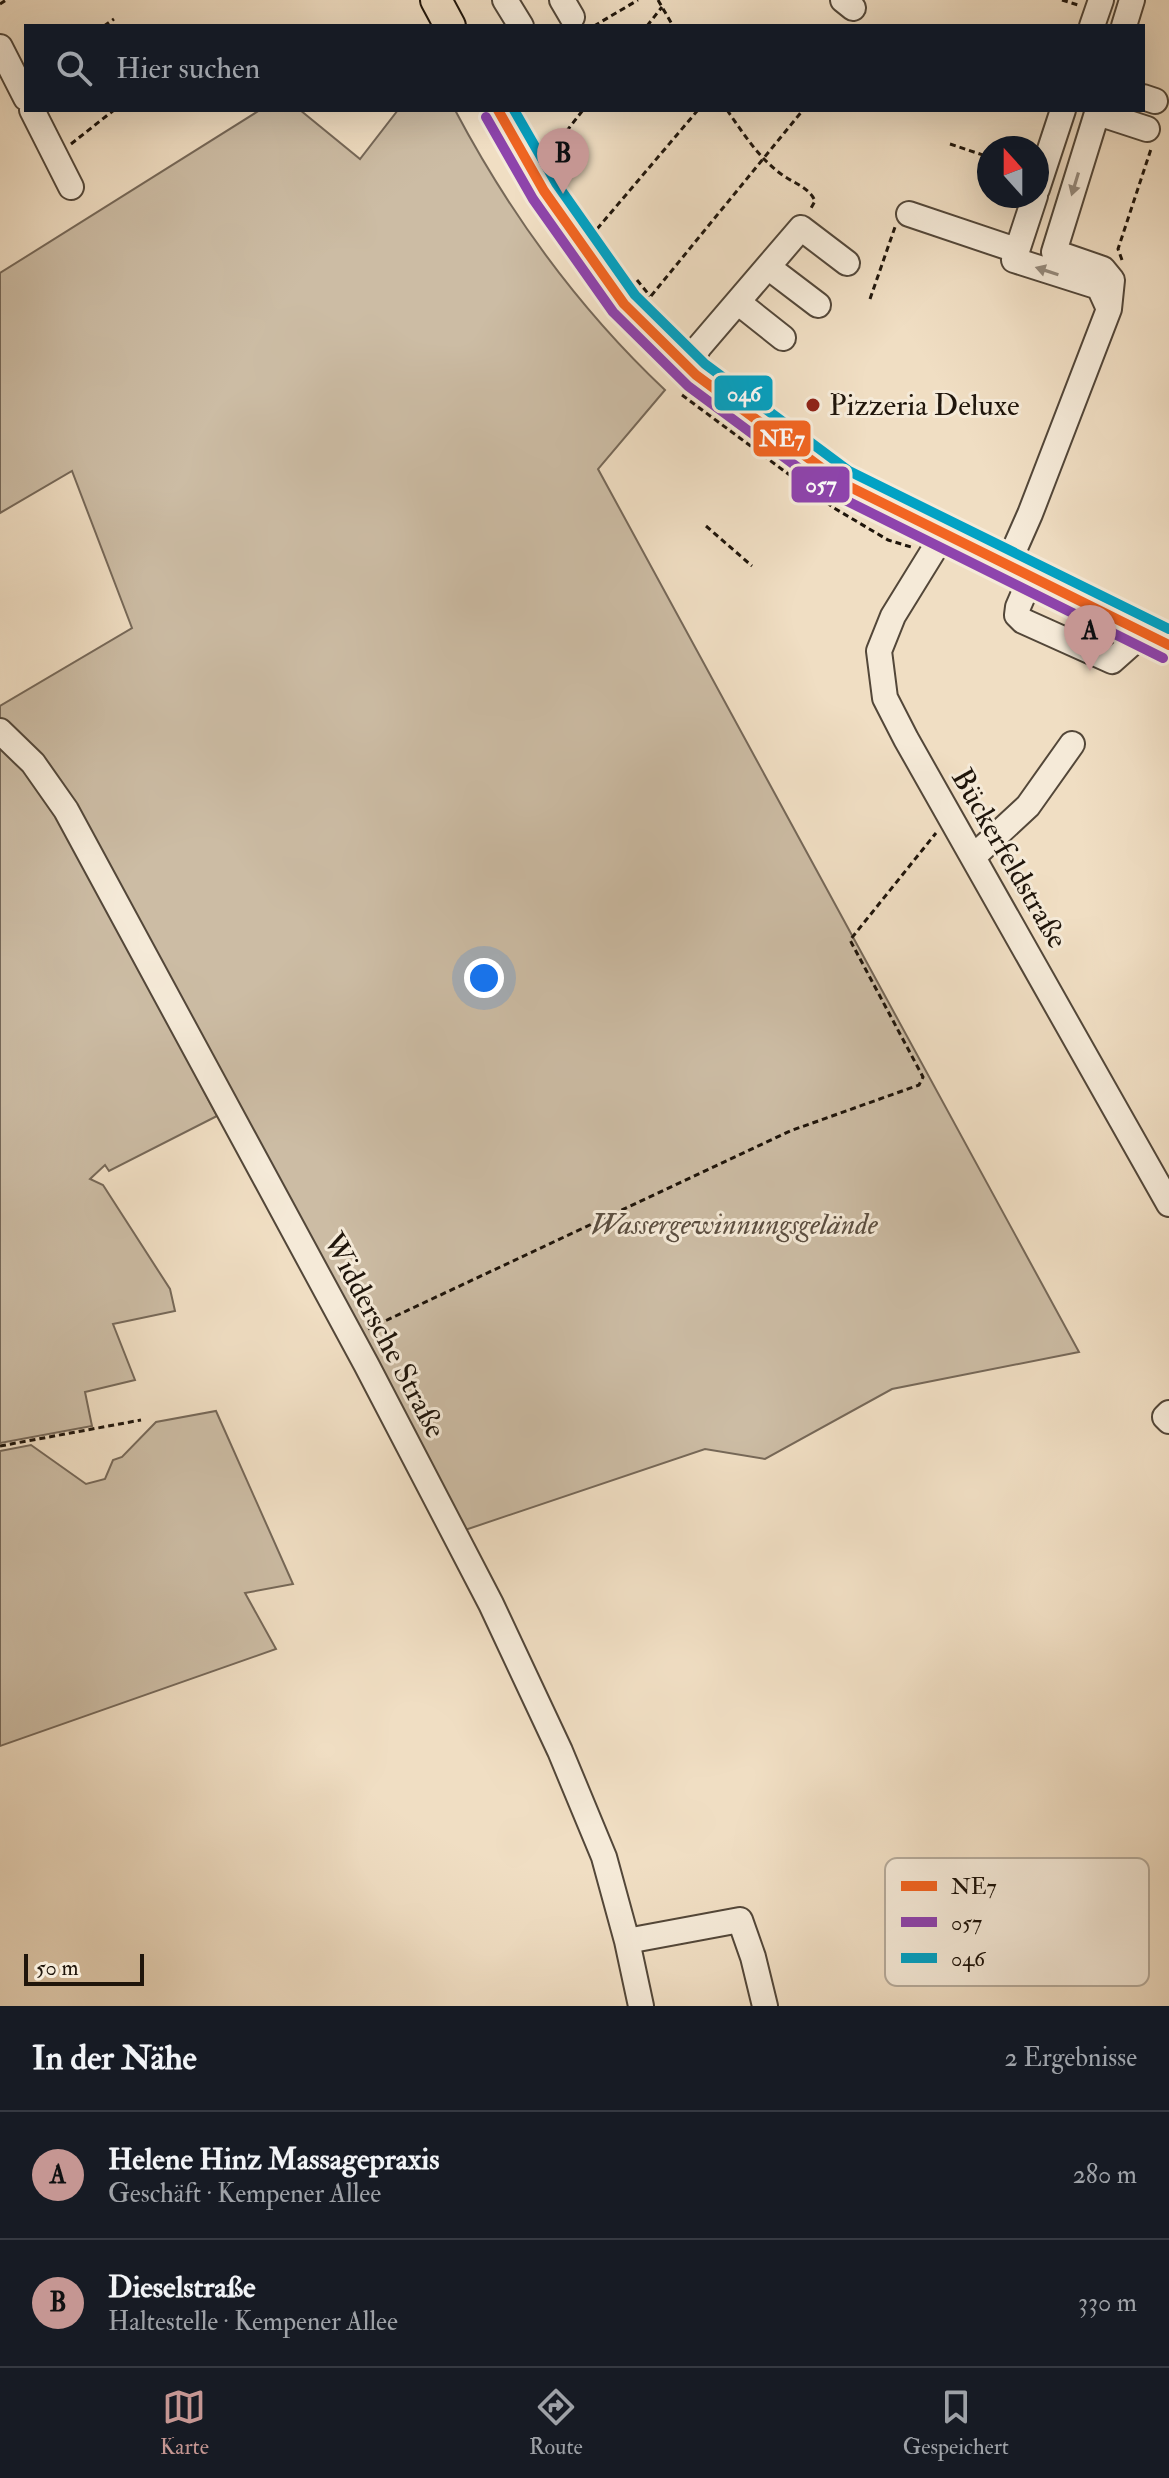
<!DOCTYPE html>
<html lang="de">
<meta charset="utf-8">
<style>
:root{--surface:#171b24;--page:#20242c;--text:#f1f3f6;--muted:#9ea1a6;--line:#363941;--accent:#c59692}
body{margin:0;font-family:"IM FELL Double Pica",serif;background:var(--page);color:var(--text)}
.compass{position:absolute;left:977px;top:136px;width:72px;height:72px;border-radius:50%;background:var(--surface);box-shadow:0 8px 32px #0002;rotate:339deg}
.scale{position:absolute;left:24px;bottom:20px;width:120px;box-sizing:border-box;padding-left:8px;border:4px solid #1f150b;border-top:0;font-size:22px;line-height:28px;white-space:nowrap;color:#1f150b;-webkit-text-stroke:6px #f5ead8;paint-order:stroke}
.you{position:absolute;left:484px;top:978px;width:28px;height:28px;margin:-20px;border:6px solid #fff;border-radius:50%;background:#1a73e8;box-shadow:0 0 0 12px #1a73e833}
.badge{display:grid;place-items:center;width:52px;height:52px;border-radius:50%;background:var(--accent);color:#111;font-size:26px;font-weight:700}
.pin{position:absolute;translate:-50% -66px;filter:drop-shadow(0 2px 4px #0008)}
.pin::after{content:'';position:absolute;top:42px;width:28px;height:24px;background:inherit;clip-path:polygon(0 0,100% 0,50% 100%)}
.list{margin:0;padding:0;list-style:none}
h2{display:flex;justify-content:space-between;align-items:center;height:104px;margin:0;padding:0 32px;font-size:34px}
h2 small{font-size:26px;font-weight:400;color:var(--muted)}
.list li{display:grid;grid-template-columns:52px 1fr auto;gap:24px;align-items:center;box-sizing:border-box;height:128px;padding:0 32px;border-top:2px solid var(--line)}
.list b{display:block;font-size:30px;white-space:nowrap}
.list p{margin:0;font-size:26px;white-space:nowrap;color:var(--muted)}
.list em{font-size:26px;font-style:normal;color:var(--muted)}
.icon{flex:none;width:44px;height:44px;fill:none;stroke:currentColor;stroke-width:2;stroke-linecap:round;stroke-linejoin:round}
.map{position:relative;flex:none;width:1169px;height:2006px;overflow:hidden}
.search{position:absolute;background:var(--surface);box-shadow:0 8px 32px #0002;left:24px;right:24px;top:24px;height:88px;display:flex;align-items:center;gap:20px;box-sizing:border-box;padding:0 28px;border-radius:0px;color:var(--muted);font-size:30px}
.sheet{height:360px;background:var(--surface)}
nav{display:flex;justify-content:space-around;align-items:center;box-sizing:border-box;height:112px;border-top:2px solid var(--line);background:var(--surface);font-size:22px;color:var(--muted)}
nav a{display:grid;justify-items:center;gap:4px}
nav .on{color:var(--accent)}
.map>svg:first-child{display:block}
.green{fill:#ccbca4;stroke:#766858;stroke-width:2}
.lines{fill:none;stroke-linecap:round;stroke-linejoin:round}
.minor-casing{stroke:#534739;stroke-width:28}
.major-casing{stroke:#1f150b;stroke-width:34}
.path{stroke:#1f150b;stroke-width:3;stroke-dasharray:6 4;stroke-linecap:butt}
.minor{stroke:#f5ead8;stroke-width:24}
.major{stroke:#f0dec3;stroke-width:30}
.bus-1-casing{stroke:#f5ead8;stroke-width:16}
.bus-2-casing{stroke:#f5ead8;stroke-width:16}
.bus-3-casing{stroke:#f5ead8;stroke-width:16}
.bus-1{stroke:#f26522;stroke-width:10}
.bus-2{stroke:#8e44ad;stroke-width:10}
.bus-3{stroke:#02a2c4;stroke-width:10}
.oneway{fill:#958a7c}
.poi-dot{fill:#8f2418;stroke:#f5ead8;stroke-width:3}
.labels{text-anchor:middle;stroke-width:6;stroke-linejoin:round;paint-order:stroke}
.poi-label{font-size:30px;fill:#1f150b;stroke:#f5ead8;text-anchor:start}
.street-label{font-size:30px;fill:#1f150b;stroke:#f5ead8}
.park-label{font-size:30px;font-style:italic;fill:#5c4f41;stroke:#f5ead8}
.key{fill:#f5ead8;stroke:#b5aa9a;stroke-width:2}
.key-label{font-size:22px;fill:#1f150b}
.line-badge{stroke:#f5ead8;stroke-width:3}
.badge-label{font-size:22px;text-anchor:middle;font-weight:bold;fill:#fff}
</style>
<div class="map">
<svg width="1169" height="2006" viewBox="0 0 1169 2006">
<rect width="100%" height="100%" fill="#f0dec3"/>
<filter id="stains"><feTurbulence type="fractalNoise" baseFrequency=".0025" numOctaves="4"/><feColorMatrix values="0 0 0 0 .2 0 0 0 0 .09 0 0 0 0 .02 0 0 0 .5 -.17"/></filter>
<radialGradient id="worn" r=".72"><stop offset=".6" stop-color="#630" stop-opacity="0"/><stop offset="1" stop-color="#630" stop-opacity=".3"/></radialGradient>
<!-- green -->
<path class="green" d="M260,110H300L360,159L398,110H455C510,214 579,309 665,390L598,469L1079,1352L892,1389L765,1459L705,1449L462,1531L236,1115L0,720V706L132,628L72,471L0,513V273Z
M0,743L40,790L86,867L217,1116L109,1171L105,1165L90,1179L103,1185L170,1289L175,1311L113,1324L135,1380L85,1392L92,1426L0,1443Z
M216,1411L293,1584L245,1593L276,1649L0,1746V1451L31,1445L86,1484L105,1479L113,1460L122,1457L156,1422Z"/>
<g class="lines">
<defs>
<path id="minor" d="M505,0L521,26
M562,0L572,17
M843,0L853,8
M1092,26L1101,0
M1124,26L1132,0
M0,47L26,98
M1143,97L1155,101
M32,110L71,187
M1098,113L1147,129
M1037,189L1063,110
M1035,196L1014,260L1099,287L1109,309
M909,214L1016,250
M768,267L818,305
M739,303L783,338
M687,366L699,347L801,228L847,263
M943,535L893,616L879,651L885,698L906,739L1169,1204
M1007,566L1030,514L1109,309L1112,280L1103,269L1054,252L1098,110
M1031,577L1018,607L1017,615L1023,621L1112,661L1130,645L1139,630
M0,731L33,763L66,810L366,1364L491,1604L560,1751L604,1857L627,1941L641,2006
M973,857L1028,806L1072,744
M1169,1413L1165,1417L1169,1421
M627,1941L740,1920L753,1957L765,2006"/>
<path id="major" d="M436,0L450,26
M498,110L544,191L624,304L696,375L842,483L1169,645"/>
</defs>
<!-- minor casing -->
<use href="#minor" class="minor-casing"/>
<!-- major casing -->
<use href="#major" class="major-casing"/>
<!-- path -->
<path class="path" d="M658,0L673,26
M1062,0L1078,5
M0,4L6,0
M104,26L114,19
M594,26L638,0
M647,26L662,7
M727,110C743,133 758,157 781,174C793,183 809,187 815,201L810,210
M71,144L114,110
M950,144L989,157
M548,155L583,110
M597,229L698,110
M1122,260L1118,249L1151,149
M637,280L650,296
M651,296L803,110
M870,299L895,227
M682,395L834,508L888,540L911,547
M706,526L752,566
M368,1329L790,1131L919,1085L923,1077L850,940L936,833
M0,1446L141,1420"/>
<!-- minor -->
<use href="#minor" class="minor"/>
<!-- major -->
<use href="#major" class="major"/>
<defs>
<path id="bus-1" d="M498,110L544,191L624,304L696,375L842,483L1169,645"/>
<path id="bus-2" d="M486,117L533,199L613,312L688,386L835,495L1163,658"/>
<path id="bus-3" d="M514,110L556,183L635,295L705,364L849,471L1169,629"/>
</defs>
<!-- bus-1 casing -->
<use href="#bus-1" class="bus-1-casing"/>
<!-- bus-2 casing -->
<use href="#bus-2" class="bus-2-casing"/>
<!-- bus-3 casing -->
<use href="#bus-3" class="bus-3-casing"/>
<!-- bus-1 -->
<use href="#bus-1" class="bus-1"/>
<!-- bus-2 -->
<use href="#bus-2" class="bus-2"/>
<!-- bus-3 -->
<use href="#bus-3" class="bus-3"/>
</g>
<!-- one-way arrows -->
<defs><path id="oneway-solid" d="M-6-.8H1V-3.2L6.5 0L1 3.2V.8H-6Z" transform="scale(2)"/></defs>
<g class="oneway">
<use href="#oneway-solid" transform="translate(1075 184) rotate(107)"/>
<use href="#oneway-solid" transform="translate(1047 271) rotate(-162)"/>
</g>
<!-- markers -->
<circle class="poi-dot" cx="813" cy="405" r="8"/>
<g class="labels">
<!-- poi labels -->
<g class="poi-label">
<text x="829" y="415">Pizzeria Deluxe</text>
</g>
<!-- street labels -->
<g class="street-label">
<text transform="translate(1010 858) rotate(60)" y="10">Bückerfeldstraße</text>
<text transform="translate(385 1335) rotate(62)" y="10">Widdersche Straße</text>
</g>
<!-- park labels -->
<g class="park-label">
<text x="734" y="1234">Wassergewinnungsgelände</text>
</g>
</g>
<!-- legend -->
<rect x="885" y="1858" width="264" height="128" rx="12" class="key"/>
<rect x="901" y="1881" width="36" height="10" fill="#f26522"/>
<rect x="901" y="1917" width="36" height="10" fill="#8e44ad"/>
<rect x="901" y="1953" width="36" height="10" fill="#02a2c4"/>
<g class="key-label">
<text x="951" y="1894">NE7</text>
<text x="951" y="1930">057</text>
<text x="951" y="1966">046</text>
</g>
<g class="line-badge">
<rect x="713" y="374" width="61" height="38" rx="8" fill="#02a2c4"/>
<rect x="752" y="419" width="60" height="39" rx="8" fill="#f26522"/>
<rect x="790" y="465" width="61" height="39" rx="8" fill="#8e44ad"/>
</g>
<g class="badge-label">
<text x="744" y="401">046</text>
<text x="782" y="446">NE7</text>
<text x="821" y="492">057</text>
</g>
<rect width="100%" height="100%" filter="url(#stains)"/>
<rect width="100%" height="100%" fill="url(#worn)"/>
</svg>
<svg class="compass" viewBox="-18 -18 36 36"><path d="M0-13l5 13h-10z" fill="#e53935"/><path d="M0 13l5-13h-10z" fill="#9ea1a6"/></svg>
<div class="scale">50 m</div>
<div class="you"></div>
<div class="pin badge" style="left:1090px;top:671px">A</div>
<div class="pin badge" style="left:563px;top:194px">B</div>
<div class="search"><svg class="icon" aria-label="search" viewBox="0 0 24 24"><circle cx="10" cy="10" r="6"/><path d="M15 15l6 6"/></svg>Hier suchen</div>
</div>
<section class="sheet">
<h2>In der Nähe<small>2 Ergebnisse</small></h2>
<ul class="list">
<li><span class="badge">A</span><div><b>Helene Hinz Massagepraxis</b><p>Geschäft · Kempener Allee</p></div><em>280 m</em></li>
<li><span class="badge">B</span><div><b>Dieselstraße</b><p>Haltestelle · Kempener Allee</p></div><em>330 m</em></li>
</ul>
</section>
<nav>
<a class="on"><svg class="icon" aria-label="map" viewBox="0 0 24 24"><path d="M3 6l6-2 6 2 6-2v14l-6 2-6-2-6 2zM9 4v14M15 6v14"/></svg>Karte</a>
<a><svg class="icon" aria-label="directions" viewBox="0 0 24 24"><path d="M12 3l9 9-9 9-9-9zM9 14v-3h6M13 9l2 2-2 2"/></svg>Route</a>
<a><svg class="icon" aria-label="saved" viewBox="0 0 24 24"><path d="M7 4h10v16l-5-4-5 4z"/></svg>Gespeichert</a>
</nav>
